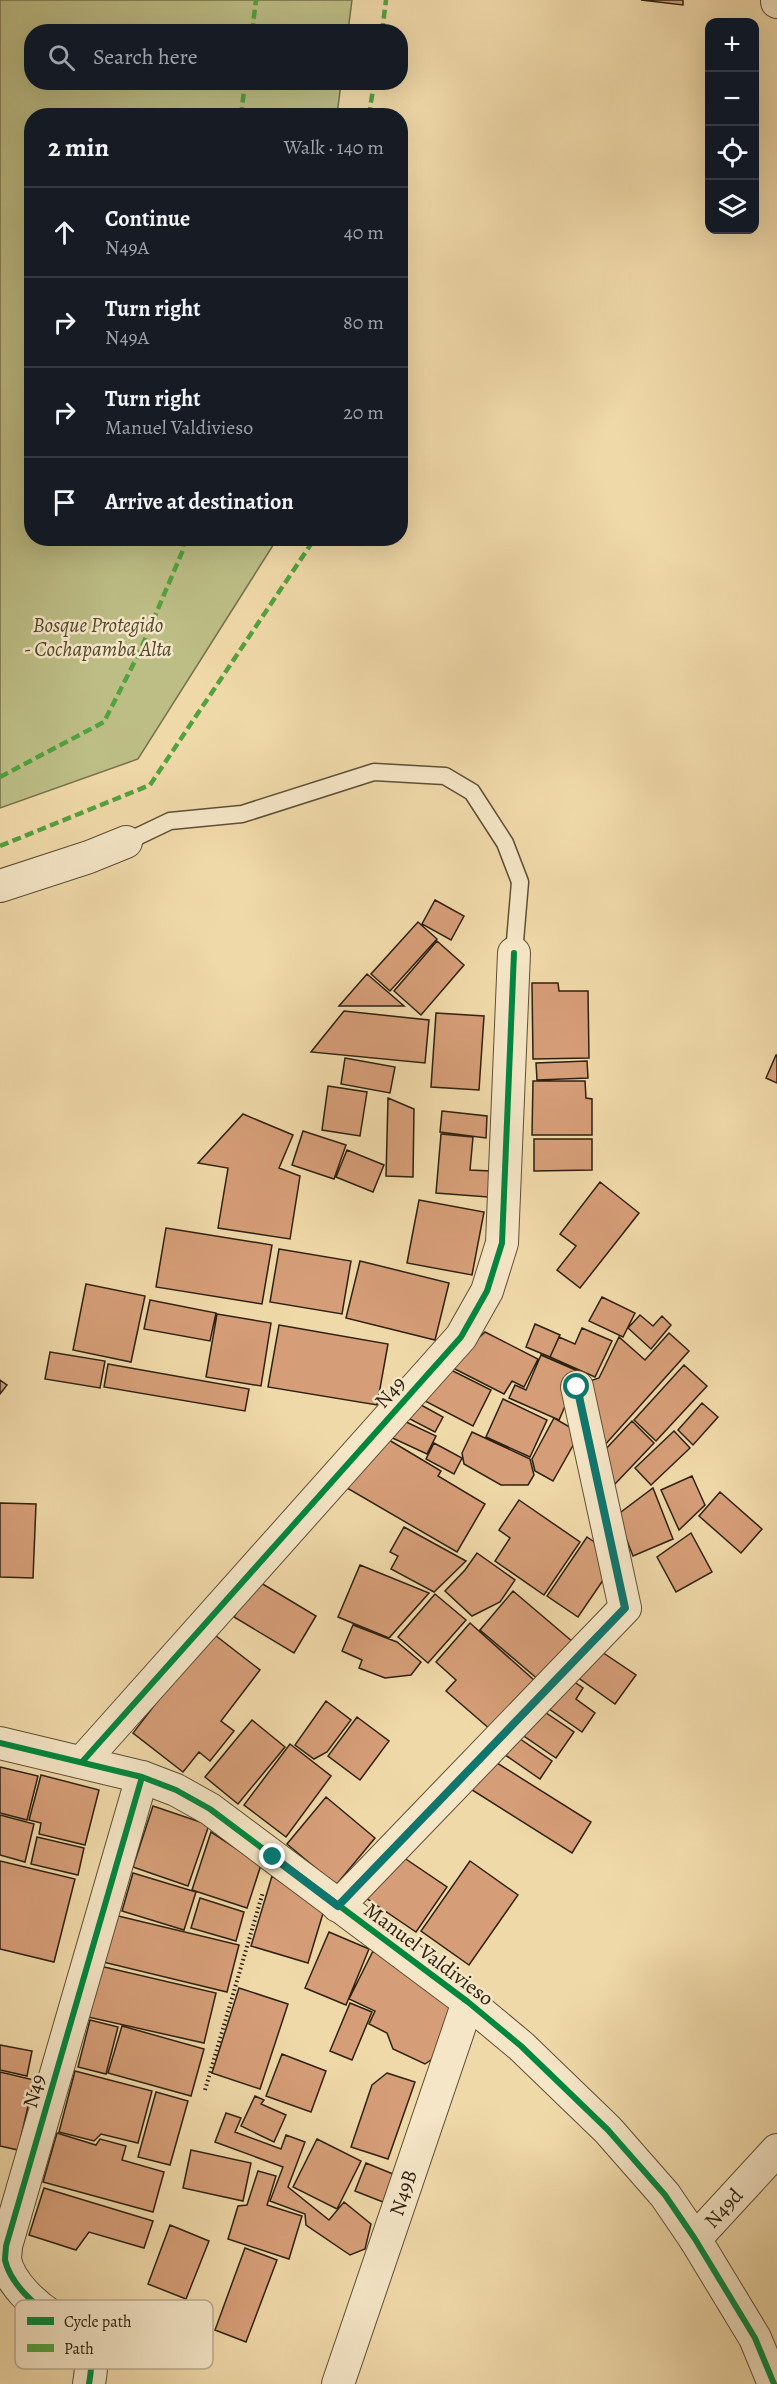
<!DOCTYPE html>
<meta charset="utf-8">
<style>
:root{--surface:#171b24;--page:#20242c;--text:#f1f3f6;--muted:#9ea1a6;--line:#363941}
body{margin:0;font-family:Alegreya,serif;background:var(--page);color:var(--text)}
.controls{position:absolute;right:18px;top:18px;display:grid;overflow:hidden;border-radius:12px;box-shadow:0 6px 24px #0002}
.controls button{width:54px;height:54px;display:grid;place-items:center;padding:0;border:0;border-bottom:2px solid var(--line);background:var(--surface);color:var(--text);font:30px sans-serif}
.stop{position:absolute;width:18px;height:18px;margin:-14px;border:4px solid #0f766e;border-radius:50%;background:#fff}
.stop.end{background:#0f766e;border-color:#fff;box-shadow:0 2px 6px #0008}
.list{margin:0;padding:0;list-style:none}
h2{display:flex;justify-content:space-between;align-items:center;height:78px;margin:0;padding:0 24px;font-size:26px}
h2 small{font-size:20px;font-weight:400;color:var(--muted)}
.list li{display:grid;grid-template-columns:39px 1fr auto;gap:18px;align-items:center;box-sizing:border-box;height:90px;padding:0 24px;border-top:2px solid var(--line)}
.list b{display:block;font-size:22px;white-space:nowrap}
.list p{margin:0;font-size:20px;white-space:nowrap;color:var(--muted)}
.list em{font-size:20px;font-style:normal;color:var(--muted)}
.icon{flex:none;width:33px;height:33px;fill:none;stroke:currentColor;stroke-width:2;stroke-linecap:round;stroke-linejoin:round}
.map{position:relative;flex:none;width:777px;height:2384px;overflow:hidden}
.search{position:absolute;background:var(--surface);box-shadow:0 6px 24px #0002;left:24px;top:24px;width:384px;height:66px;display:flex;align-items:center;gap:15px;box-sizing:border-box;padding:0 21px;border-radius:24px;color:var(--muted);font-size:22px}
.panel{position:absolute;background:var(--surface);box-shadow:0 6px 24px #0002;left:24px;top:108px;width:384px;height:438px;border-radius:24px}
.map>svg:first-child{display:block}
.green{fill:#bdbe86;stroke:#76704b;stroke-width:1.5}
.building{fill:#d69e78;stroke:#2e2110;stroke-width:1.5}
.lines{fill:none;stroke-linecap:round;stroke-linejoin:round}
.service-casing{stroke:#5e4f36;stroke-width:19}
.minor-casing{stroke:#5e4f36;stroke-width:34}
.path{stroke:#2e2110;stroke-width:4;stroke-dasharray:1.5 3;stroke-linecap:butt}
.service{stroke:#f5e6c7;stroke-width:16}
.minor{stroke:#f5e6c7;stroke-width:32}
.quiet{stroke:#52a23f;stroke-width:4.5;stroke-dasharray:9 4.5;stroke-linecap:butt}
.cycleway-casing{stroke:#f5e6c7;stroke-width:10}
.cycleway{stroke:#00873e;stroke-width:6}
.route{stroke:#0f766e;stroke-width:8}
.labels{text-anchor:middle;stroke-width:5;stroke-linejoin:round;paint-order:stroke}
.park-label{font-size:21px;font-style:italic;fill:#52482e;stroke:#f5e6c7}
.street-label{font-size:21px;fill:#2e2110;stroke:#f5e6c7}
.key{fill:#f5e6c7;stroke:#b9ab90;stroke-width:1.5}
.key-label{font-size:16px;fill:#2e2110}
</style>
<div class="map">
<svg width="777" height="2384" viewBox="0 0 777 2384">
<rect width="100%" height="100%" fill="#f0d9a9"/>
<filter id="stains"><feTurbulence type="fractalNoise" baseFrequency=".00333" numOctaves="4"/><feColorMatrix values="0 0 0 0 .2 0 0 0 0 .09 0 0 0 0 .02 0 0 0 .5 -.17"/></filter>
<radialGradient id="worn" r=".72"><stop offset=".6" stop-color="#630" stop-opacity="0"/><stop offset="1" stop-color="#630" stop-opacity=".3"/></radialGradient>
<!-- green -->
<path class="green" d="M0,0H352L348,31L32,32V82L341,83L337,115L32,116V538L277,539L138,759L0,808Z"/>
<!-- building -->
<path class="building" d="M641,0H683V5Z
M435,900L464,916L451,940L422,924Z
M418,922L437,939L390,991L371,974Z
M437,941L464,965L421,1015L394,991Z
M367,974L404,1006H339Z
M532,983H558L559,991H588L589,1058L533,1059Z
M344,1011L429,1020L425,1063L311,1052Z
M436,1013L484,1016L479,1090L431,1087Z
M776,1055H777V1083L766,1078Z
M345,1058L395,1067L390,1093L341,1084Z
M587,1061L588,1078L537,1080L536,1063Z
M533,1081H585L586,1098L592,1099V1135H532Z
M328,1086L367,1092L360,1136L322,1130Z
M388,1098L414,1109L413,1177L386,1176Z
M442,1111L487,1116L486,1138L440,1132Z
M243,1114L293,1135L279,1168L300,1176L290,1239L218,1228L228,1168L198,1163Z
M303,1131L346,1145L334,1179L292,1165Z
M441,1134L473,1137L470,1170L491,1171L488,1197L436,1193Z
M534,1139H592V1170L534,1171Z
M347,1150L384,1165L373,1192L336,1177Z
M600,1182L639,1213L580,1288L557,1270L576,1246L560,1234Z
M419,1200L484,1212L472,1275L407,1263Z
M166,1228L272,1245L262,1304L156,1287Z
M279,1249L351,1261L342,1314L270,1302Z
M360,1261L449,1283L435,1340L346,1318Z
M86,1284L145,1296L131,1362L73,1350Z
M602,1297L635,1313L623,1337L589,1321Z
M150,1300L216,1313L210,1341L144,1329Z
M217,1314L271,1323L261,1386L206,1377Z
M640,1315L653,1326L662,1316L671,1325L651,1349L628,1328Z
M535,1324L560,1335L550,1357L526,1347Z
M279,1325L388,1344L377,1405L268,1387Z
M582,1328L612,1341L595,1377L550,1357L559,1337L575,1344Z
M485,1332L538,1359L524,1387L512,1381L504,1394L449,1366Z
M669,1333L689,1351L603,1447L584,1383L599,1378L619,1337L645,1360Z
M50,1352L105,1361L100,1388L45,1379Z
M541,1355L580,1372L559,1420L509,1398L515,1385L526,1390Z
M108,1364L249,1389L245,1411L104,1387Z
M684,1365L707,1386L656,1441L634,1420Z
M443,1366L491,1390L473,1426L425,1401Z
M0,1380L7,1385L0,1394Z
M503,1399L547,1420L530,1457L486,1437Z
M412,1400L443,1417L435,1432L404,1416Z
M702,1403L718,1417L693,1445L678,1430Z
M554,1418L580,1433L553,1481L535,1471L532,1459Z
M402,1420L436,1436L427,1454L386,1435Z
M632,1421L654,1443L613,1486L603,1452Z
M674,1431L690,1448L651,1485L635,1468Z
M472,1432L530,1459L534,1475L528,1485H501L464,1464L462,1453Z
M379,1434L441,1471L438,1476L485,1504L457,1552L347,1488Z
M434,1443L462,1458L454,1474L426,1459Z
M692,1476L705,1505L679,1530L661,1490Z
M653,1488L673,1539L633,1556L617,1515Z
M720,1492L762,1529L741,1553L699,1516Z
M519,1500L580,1542L544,1595L495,1561L510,1538L499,1530Z
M0,1503L36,1504L33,1578L0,1577Z
M404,1527L466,1561L434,1592L391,1569L398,1556L390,1552Z
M691,1533L712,1572L676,1592L657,1557Z
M587,1537L612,1554L614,1564L578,1617L547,1596Z
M477,1553L515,1580L500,1602L472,1616L445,1591L465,1570Z
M360,1565L429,1593L389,1638L338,1617Z
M256,1580L316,1616L294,1653L234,1617Z
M513,1591L573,1642L540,1681L480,1630Z
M435,1594L466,1620L428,1663L398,1637Z
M470,1623L534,1680L491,1730L446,1691L456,1680L436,1662Z
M353,1625L397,1642L421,1662L411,1675L385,1678L359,1668L362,1660L342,1651Z
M211,1632L260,1670L221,1721L234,1731L210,1761L199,1752L183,1772L133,1733Z
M593,1646L636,1675L615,1704L573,1674Z
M563,1674L583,1688L576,1699L595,1713L582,1732L542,1704Z
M326,1701L351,1720L327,1752L314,1759L295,1745Z
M533,1704L574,1732L556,1758L515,1730Z
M357,1717L389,1741L360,1780L328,1756Z
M252,1720L285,1747L238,1804L205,1777Z
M510,1732L552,1761L540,1779L498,1750Z
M290,1744L331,1776L286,1837L244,1805Z
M489,1758L591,1822L572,1853L469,1788Z
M0,1767L38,1776L27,1820L0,1813Z
M41,1775L99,1790L85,1845L39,1834L41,1823L29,1820Z
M326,1797L375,1838L336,1885L287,1844Z
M153,1806L209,1825L188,1886L133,1867Z
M0,1815L34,1824L25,1862L0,1855Z
M211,1832L261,1865L247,1908L192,1890Z
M37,1837L84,1848L78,1875L31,1864Z
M394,1851L447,1887L416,1932L363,1896Z
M0,1861L75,1879L54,1962L0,1949Z
M470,1861L518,1895L469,1965L421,1931Z
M133,1873L196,1892L184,1930L122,1911Z
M272,1876L324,1910L308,1963L251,1946Z
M200,1898L244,1912L236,1941L191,1928Z
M114,1915L239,1945L227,1992L103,1962Z
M329,1932L369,1949L346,2005L305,1988Z
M373,1951L418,1973L456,2006L441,2053L425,2064L393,2049L387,2033L369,2024L375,2011L349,1999Z
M100,1966L216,1993L204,2043L88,2017Z
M239,1988L288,2004L260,2089L212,2073Z
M350,2003L372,2012L352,2060L330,2051Z
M90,2020L118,2027L106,2074L78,2067Z
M122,2026L204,2049L191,2096L108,2073Z
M0,2045L32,2051L27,2076L0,2070Z
M282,2054L326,2071L311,2112L266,2096Z
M75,2071L152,2091L138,2143L101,2134L94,2141L59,2132Z
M0,2072L34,2080L18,2150L0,2146Z
M387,2073L415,2082L388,2159L351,2147L372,2085Z
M156,2092L188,2101L170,2165L138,2157Z
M255,2096L264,2100L261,2104L286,2115L274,2142L241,2126Z
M226,2113L241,2118L235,2132L281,2149L286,2135L305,2142L288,2187L329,2220L344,2202L371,2224L365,2249L350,2255L306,2225L305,2214L270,2201L283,2167L215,2142Z
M57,2133L96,2145L100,2139L126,2146L122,2160L164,2172L153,2212L43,2182Z
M317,2139L361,2161L337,2209L293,2187Z
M191,2150L251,2163L243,2201L183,2188Z
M366,2163L393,2174L383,2202L355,2191Z
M258,2171L276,2176L267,2205L302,2216L289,2259L228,2239L238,2206L247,2205Z
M44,2188L153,2221L144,2248L89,2232L76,2250L29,2235Z
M170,2225L209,2241L186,2299L148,2284Z
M245,2248L277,2260L246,2342L215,2330Z"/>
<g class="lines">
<defs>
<path id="service" d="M126,842L170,821L242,814L374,772L445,776L472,792L505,843L520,882L514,953"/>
<g id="minor">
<path d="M777,0V2"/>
<path d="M0,886L89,857L126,842"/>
<path d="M0,1743L142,1777L176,1790L210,1809L468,2002L521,2046L608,2130L665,2195L695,2239L755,2338L774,2384"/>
<path d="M82,1762L461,1337L487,1291L502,1243L514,953"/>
<path d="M338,1906L625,1608L577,1387"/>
<path id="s1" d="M695,2239L777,2150"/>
<path d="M89,2384C91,2372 93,2359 88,2347C81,2333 65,2325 53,2317C34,2305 10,2283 5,2260C5,2256 6,2250 6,2246L142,1777"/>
<path id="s2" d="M338,2384L468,2002"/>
</g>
</defs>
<!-- service casing -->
<use href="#service" class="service-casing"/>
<!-- minor casing -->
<use href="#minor" class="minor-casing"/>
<!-- path -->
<path class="path" d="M205,2090L263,1892"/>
<!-- service -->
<use href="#service" class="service"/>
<!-- minor -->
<use href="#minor" class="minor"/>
<!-- quiet -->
<path class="quiet" d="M252,32L256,0
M382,32L386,0
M241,116L245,82
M369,116L374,82
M0,777L104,722L140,651L183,550L184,538
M0,846L150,785L315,538"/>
<defs>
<path id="cycleway" d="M0,1743L142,1777L176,1790L210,1809L468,2002L521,2046L608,2130L665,2195L695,2239L755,2338L774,2384
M82,1762L461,1337L487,1291L502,1243L514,953
M89,2384C91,2372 93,2359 88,2347C81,2333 65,2325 53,2317C34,2305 10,2283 5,2260C5,2256 6,2250 6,2246L142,1777"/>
</defs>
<!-- cycleway casing -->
<use href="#cycleway" class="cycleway-casing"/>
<!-- cycleway -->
<use href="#cycleway" class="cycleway"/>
</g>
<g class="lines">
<!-- route -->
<path class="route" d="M273,1857L338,1906L625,1608L577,1387"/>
</g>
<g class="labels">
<!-- park labels -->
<g class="park-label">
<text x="98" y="632">Bosque Protegido<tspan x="98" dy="24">- Cochapamba Alta</tspan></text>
</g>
<!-- street labels -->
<g class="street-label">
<text transform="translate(390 1392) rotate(-48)" y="7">N49</text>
<text transform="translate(429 1954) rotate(37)" y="7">Manuel Valdivieso</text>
<text transform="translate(34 2091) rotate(-74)" y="7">N49</text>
<text dy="7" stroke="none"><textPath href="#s2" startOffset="202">N49B</textPath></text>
<text dy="7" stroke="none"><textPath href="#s1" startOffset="42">N49d</textPath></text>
</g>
</g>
<!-- legend -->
<rect x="15" y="2300" width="198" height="69" rx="9" class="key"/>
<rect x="27" y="2317" width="27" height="8" fill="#00873e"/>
<rect x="27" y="2344" width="27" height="8" fill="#52a23f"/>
<g class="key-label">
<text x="64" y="2327">Cycle path</text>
<text x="64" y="2354">Path</text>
</g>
<rect width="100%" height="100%" filter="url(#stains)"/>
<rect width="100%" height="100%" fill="url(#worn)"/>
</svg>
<div class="controls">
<button>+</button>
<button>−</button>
<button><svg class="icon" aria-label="locate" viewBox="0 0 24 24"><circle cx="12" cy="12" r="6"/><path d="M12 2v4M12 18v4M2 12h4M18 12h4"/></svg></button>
<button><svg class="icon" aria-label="layers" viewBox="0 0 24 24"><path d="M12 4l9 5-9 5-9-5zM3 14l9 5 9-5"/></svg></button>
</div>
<div class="stop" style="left:577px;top:1387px"></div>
<div class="stop end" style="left:273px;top:1857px"></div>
<div class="search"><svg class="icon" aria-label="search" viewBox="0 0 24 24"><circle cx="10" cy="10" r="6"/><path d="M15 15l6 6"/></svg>Search here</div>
<section class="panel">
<h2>2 min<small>Walk · 140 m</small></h2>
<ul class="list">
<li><svg class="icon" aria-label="ahead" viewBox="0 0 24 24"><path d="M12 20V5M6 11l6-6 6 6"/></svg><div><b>Continue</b><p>N49A</p></div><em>40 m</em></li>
<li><svg class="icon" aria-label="right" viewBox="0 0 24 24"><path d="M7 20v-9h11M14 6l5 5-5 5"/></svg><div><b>Turn right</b><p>N49A</p></div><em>80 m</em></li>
<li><svg class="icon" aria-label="right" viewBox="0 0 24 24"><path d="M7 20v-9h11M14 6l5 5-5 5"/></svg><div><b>Turn right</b><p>Manuel Valdivieso</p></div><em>20 m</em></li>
<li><svg class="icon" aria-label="arrive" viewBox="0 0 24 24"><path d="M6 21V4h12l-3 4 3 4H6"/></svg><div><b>Arrive at destination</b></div></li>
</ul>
</section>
</div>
